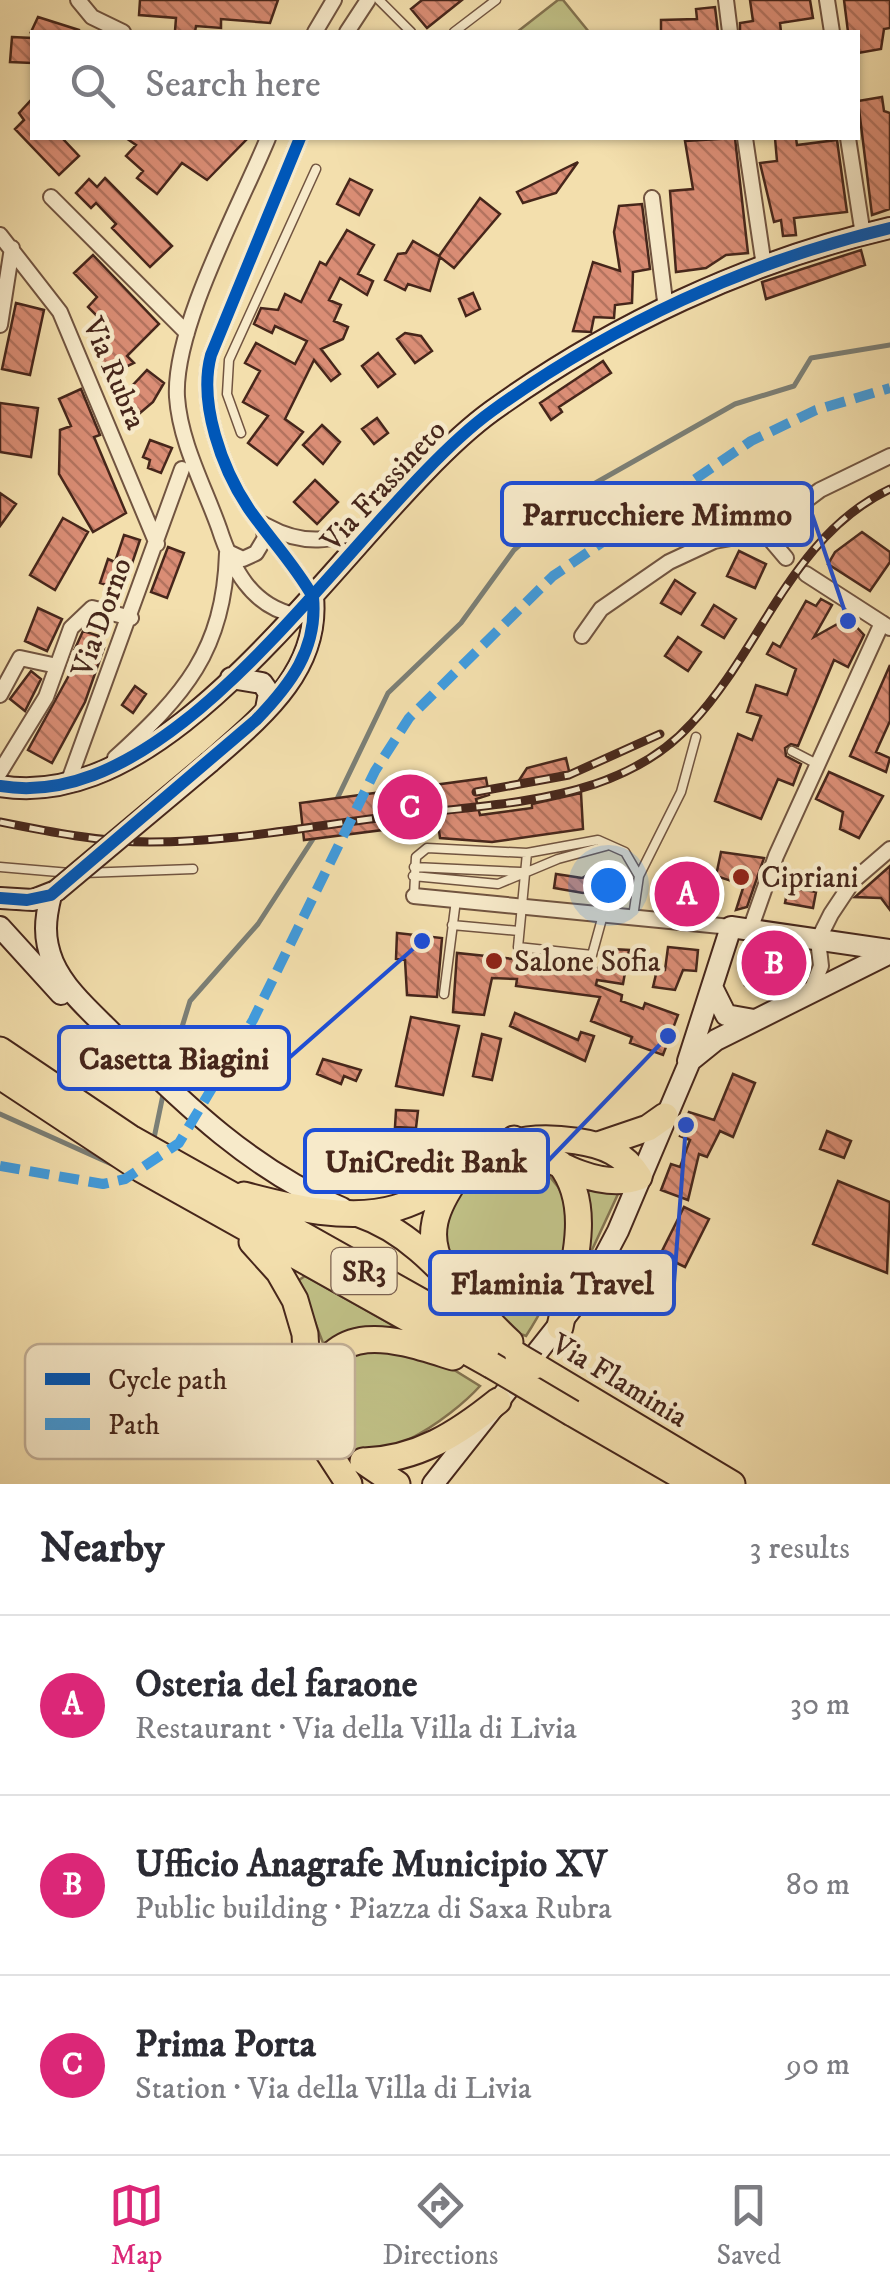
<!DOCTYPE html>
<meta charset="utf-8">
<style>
:root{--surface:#fff;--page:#f7f7f7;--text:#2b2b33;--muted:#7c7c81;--line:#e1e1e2;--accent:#db2777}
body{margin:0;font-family:"IM FELL DW Pica",serif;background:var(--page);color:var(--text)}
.you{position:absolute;left:608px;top:885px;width:35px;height:35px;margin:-25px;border:8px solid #fff;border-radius:50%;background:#1a73e8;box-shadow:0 0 0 15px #1a73e833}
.badge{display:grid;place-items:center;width:65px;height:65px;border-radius:50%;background:var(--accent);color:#fff;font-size:32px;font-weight:700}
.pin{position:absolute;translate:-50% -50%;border:5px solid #fff;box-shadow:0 2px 10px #0006}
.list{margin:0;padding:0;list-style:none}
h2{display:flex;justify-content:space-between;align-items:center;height:130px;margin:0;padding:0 40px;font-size:42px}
h2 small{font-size:32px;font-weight:400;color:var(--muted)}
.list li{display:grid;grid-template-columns:65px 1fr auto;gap:30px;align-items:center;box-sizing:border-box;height:180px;padding:0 40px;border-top:2px solid var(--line)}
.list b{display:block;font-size:38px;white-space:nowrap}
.list p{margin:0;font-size:32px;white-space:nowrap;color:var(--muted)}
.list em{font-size:32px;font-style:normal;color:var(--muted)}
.icon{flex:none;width:55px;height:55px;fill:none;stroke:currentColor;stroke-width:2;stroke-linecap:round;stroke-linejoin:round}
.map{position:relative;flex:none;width:890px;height:1484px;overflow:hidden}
.search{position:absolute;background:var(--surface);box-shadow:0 2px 8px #0004;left:30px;right:30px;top:30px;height:110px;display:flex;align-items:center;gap:25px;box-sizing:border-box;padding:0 35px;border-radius:0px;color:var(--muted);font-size:38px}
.sheet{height:670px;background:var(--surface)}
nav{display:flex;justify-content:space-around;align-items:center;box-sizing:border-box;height:140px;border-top:2px solid var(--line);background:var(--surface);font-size:28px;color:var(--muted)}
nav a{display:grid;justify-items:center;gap:5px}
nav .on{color:var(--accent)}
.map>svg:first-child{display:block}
.green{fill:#c0c086;stroke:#837350;stroke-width:2.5}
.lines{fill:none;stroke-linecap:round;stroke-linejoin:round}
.stream{stroke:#7b7f76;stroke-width:5}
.building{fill:url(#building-back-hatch);stroke:#46261b;stroke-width:2.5}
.lane-casing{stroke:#715440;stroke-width:11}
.street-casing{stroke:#715440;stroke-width:18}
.secondary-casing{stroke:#46261b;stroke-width:24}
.highway-casing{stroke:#46261b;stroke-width:29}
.lane{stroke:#f7eaca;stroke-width:8}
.street{stroke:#f7eaca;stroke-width:14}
.secondary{stroke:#f7eaca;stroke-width:20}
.highway{stroke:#f3dfad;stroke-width:25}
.rail-casing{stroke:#46261b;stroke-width:9}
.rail{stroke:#f7eaca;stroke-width:5;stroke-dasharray:15;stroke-linecap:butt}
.secondary-bridge-casing{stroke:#46261b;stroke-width:24;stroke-linecap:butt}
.highway-bridge-casing{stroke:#46261b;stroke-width:29;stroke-linecap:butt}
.secondary-bridge{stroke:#f7eaca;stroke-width:20}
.highway-bridge{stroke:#f3dfad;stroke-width:25}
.quiet{stroke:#409cdf;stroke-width:10;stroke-dasharray:20 10;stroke-linecap:butt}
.cycleway-casing{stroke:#f7eaca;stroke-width:19}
.cycleway{stroke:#0057b8;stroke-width:12}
.poi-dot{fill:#8f2418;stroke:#f7eaca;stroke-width:4}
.labels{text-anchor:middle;stroke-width:9;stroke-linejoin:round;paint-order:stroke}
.shield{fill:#f7eaca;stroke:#7b6150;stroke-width:2.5}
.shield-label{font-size:28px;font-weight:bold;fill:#46261b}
.street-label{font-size:30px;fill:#46261b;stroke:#f7eaca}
.poi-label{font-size:30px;fill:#46261b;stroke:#f7eaca;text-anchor:start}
.key{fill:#f7eaca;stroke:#c2af96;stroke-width:2.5}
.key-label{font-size:28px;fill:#46261b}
.leader{fill:none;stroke:#1d4ed8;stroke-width:4}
.callout-dot{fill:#1d4ed8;stroke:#f7eaca;stroke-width:4}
.callout{fill:#f7eaca;stroke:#1d4ed8;stroke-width:4}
.callout-label{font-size:32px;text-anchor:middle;font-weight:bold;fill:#46261b}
</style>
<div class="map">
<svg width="890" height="1484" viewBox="0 0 890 1484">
<defs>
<pattern id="building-back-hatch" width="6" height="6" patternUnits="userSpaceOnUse" patternTransform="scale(2.5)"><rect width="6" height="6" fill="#da8d75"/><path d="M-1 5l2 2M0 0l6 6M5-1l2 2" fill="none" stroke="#b3735f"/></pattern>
</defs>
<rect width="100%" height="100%" fill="#f3dfad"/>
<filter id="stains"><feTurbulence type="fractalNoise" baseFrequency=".002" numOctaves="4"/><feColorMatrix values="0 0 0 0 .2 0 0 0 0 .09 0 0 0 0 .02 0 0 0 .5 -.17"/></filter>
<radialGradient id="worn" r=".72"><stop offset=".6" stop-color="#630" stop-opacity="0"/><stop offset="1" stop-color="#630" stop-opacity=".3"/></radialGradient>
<!-- green -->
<path class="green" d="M558,0H563L589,32H517Z
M523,1159C603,1195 561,1281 526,1336L515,1332L444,1258C443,1248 440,1234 443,1225C454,1192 488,1162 523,1159Z
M580,1184L618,1194L578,1280Z
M305,1276L394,1326L323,1343L299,1280Z
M373,1346L446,1365L480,1386C454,1415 365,1484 329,1435C323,1427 320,1415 315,1406L339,1360Z"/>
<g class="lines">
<!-- stream -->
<path class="stream" d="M336,801L388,693L461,623L514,550L583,490L735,404L794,386L811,358L890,345
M166,1079L190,1001L258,924L315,836
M0,1114L116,1166
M153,1143L164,1090"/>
</g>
<!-- building -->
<path class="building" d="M140,0H278L270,23L221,19V28L196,26L195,32L175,31L176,18L139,15Z
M422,0H462L427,28L411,9Z
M750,0H810L813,18L780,23L781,32H740V23L753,21Z
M844,0H890V28L884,29L881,49L858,53V32H848Z
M715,7L718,32H661V20L697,19L696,9Z
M38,17L79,30V32H31Z
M12,37L32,38V63L10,62Z
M882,97L884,111L890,113V209L872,215L858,101Z
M32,99V138H62L79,156L59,175L15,129L24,120L19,113Z
M126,138H248L207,180L182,163L157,194L137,178L143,171L126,156L136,145Z
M735,138L748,253L726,255L706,268L676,272L670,191L693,189L685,141Z
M775,138H796L797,145L837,140L847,212L794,218L796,235L783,236L781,220L774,222L760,163L777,161Z
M578,162L556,193L523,203L517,192Z
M105,178L172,246L150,267L112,228L116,224L96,203L91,208L76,193L89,179L97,187Z
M350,179L372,190L359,215L337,204Z
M480,198L500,214L454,268L440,257L430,291L408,284L405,290L385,280L398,254L406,253L413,241L439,256Z
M642,204L650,269L633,272L632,303L615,305L614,318L594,317L591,332L573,331L593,262L620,271L614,232L619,206Z
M347,230L374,245L358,274L373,281L367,295L340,278L329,300L341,305L334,321L348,327L343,339L321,349L340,374L331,381L314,360L285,419L303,432L277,465L248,443L268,416L243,402L260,371L245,363L256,343L295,364L307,341L275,326L272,333L254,324L261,308L278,310L285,294L301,302L320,262L326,265Z
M861,250L865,265L766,299L762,282Z
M93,255L159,324L127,356L134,363L107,376L95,347L112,331L88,307L97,297L74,273Z
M473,293L480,309L466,316L459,299Z
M16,303L44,310L30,375L2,369Z
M405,333L421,336L432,351L415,363L397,339Z
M378,353L395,374L378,387L362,366Z
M603,361L611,373L559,407L562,412L551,420L540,403Z
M147,370L164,383L153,402L133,419L117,402Z
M81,389L100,435L94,437L126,513L93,532L59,474L60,430L71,426L59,399Z
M0,403L38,408L31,457L0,452Z
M377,418L388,433L374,444L362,429Z
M322,425L340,442L323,464L303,445Z
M150,440L172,448L161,473L148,468L150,460L143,457Z
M315,480L338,502L317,524L294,502Z
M0,493L16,504L0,526Z
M63,518L88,532L55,590L30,575Z
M862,532L890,552V562L870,591L828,564L835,552Z
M124,535L140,540L123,590L100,583L108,559L115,562Z
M168,547L184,553L167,598L151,592Z
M739,551L766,564L755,588L727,576Z
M675,580L695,593L681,614L661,603Z
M821,599L832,605L814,637L848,618L864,635L848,667L834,660L798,746L791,744L785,748L786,756L801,764L793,785L778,779L761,819L715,801L738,734L752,740L761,716L747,712L756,685L787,695L796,669L767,654L773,643L780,647L806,601L816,606Z
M714,605L736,619L724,638L702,625Z
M38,608L62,619L47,651L25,641Z
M83,631L99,636L96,645L104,648L85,702L52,763L28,750L79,657L73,653Z
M678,637L701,652L688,671L665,656Z
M890,665V721L876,752L890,758L886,772L850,756Z
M31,671L41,679L25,711L10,699Z
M135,686L146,694L133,713L122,705Z
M566,758L569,771L514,788L527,768Z
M829,772L883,796L859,838L840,829L843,812L816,799Z
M486,778L489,795L476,799L480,815L532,808V804L581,793L583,829L492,842L440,838L438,823L304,840L300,803Z
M721,852L764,858L747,907L736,910L744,885L716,876Z
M609,863L623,881L613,887L609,880L583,893L554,888L556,874L582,878Z
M890,866V910L881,898L855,897Z
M664,871L713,876L716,904L660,896Z
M788,887L816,892L813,908L785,903Z
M397,933L442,938L437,997L407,995L405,960L396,959Z
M668,947L698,950L696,971L683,970L675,990L653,987L657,970H665Z
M612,949L629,950L623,984L597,980L596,985L622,995L621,1001L643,1009L645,1003L678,1015L663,1055L630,1043L632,1037L591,1021L600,997L516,986L517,979L492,978L484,1015L453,1012L457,953L608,969Z
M749,950L801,956L798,981L779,979L777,988L745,985Z
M515,1013L578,1040L581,1032L594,1036L585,1061L510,1026Z
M411,1017L459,1026L443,1095L396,1086Z
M482,1034L501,1039L492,1080L473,1076Z
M323,1059L361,1070L356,1081L344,1076L341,1084L317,1074Z
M733,1074L755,1083L733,1137L720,1131L707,1157L699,1154L688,1200L661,1190L671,1164L680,1167L690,1140L680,1136L689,1112L714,1120Z
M396,1110L418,1111L416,1128L395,1127Z
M827,1131L851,1141L844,1158L820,1149Z
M838,1181L890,1202L887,1273L813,1244Z
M684,1207L709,1219L685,1267L660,1255Z"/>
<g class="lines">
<defs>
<path id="lane" d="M379,0L411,32
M454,32L496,0
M241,433L227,394L229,360L316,169
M792,751L817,764
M527,853L518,947L592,955L603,915
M0,867L70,873
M414,867L521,872
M84,873L193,869
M413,876L498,884L558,859L606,846
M639,876L681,792L696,737
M414,896L416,857L427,848L527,853L598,840L625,852L639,876L633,917
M452,925L519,931
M444,994L456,900"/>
<path id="street" d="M78,0L92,17L123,32
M726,0L730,32
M827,0L832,32
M315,32L334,0
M347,32L368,0
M268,138C241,204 173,328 177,397C180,442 204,486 219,528C232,568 251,606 295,615
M300,138L211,355C198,403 222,469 249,509C270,539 295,565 313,597
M745,138L764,266
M848,138L863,235
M51,197L187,333
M652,198L666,309
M0,235L60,312L157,544
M0,325L12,248
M267,526C303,546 333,542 370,526
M764,532L786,558
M228,552L243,559L256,553L265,538L263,524
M806,574L882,623
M582,636L601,609L669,562L714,541L764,532L820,490L890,456
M0,695L20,658L57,666
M115,758C184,695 224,651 227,553
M0,772L46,697L71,628L92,608L131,618
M68,783L182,469
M414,896L731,927
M750,930L776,856L882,623L890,628
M811,991L821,966L818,940L831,914L853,881L890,849"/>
<path id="secondary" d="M231,678L262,683L269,693L266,709
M210,762C260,718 320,671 313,597
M0,786C186,817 358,508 492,411C610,326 748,261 890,228
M51,895C45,919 43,938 53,962C66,992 95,1015 117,1038C185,1105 253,1171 342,1208
M0,898L33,900L56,891
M0,927L61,994
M712,987L726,1015L754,1020
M688,1061L731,927L890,950
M433,1484L588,1288L618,1231L690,1061L716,1040L890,953"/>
<path id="highway" d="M0,1050L132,1139L518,1356
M0,1076L141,1169L491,1365
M598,1145L648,1128L665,1116
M244,1195C289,1207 350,1222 396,1208C475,1184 474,1126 576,1141C603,1145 624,1153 639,1177C598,1192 550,1160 514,1139
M359,1214C424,1236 461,1297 510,1342
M252,1242L279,1272L295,1300L305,1334L310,1424L349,1484
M443,1268C424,1235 436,1207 457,1177
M560,1327C570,1276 596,1209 560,1164
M535,1366L732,1484
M311,1391C335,1316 398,1340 453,1357
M572,1413L695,1484
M363,1461L397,1484
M364,1461C418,1459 457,1434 498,1401"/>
</defs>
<!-- lane casing -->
<use href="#lane" class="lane-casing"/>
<!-- street casing -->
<use href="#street" class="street-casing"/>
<!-- secondary casing -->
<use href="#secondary" class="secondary-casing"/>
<!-- highway casing -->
<use href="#highway" class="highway-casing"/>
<!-- lane -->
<use href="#lane" class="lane"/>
<!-- street -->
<use href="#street" class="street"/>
<!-- secondary -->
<use href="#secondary" class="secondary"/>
<!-- highway -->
<use href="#highway" class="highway"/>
<defs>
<path id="rail" d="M476,792L569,775L660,734
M0,822C50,832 100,842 150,842C229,842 307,827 385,817C454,808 528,806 595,784C630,772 666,752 691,724C762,649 791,536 890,489"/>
</defs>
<!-- rail casing -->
<use href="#rail" class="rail-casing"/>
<!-- rail -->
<use href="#rail" class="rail"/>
<defs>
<path id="secondary-bridge" d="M56,891L210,762"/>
<path id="highway-bridge" d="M518,1356L535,1366
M491,1365L572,1413"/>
</defs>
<!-- secondary-bridge casing -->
<use href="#secondary-bridge" class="secondary-bridge-casing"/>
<!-- highway-bridge casing -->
<use href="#highway-bridge" class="highway-bridge-casing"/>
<!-- secondary-bridge -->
<use href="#secondary-bridge" class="secondary-bridge"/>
<!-- highway-bridge -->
<use href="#highway-bridge" class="highway-bridge"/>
<!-- quiet -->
<path class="quiet" d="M0,1166L103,1184L125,1179L179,1143L253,1020L375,771L409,718L553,576L751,441L816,410L890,388"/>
<defs>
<path id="cycleway" d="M0,786C186,817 358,508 492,411C610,326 748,261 890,228
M0,898L27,900L51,895L256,720C290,685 318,649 313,597C295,565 270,539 249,509C222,469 198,403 211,355L300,138"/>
</defs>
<!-- cycleway casing -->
<use href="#cycleway" class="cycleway-casing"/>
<!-- cycleway -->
<use href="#cycleway" class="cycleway"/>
</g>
<!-- markers -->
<g class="poi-dot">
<circle cx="741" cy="877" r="10"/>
<circle cx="494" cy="961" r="10"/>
</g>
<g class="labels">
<!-- shield labels -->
<rect class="shield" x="331.5" y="1248" width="65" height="46" rx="8"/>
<g class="shield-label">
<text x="364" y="1281">SR3</text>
</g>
<!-- street labels -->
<g class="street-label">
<text transform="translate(115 373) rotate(67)" y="10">Via Rubra</text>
<text transform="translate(383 485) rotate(-47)" y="10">Via Frassineto</text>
<text transform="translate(101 617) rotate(-70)" y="10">Via Dorno</text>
<text transform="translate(620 1380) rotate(31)" y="10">Via Flaminia</text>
</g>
<!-- poi labels -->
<g class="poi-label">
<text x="761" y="887">Cipriani</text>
<text x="514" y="971">Salone Sofia</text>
</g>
</g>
<!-- legend -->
<rect x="25" y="1344" width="330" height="115" rx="15" class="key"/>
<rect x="45" y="1373" width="45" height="12" fill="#0057b8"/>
<rect x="45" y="1418" width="45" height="12" fill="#409cdf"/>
<g class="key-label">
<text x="108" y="1389">Cycle path</text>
<text x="108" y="1434">Path</text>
</g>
<!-- callouts -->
<path class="leader" d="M848 621L812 514M422 941L289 1058M668 1036L548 1161M686 1125L674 1283"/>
<g class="callout-dot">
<circle cx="848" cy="621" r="10"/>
<circle cx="422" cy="941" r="10"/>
<circle cx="668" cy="1036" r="10"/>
<circle cx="686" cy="1125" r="10"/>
</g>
<g class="callout">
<rect x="502" y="483" width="310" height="62" rx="10"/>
<rect x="59" y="1027" width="230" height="62" rx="10"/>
<rect x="305" y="1130" width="243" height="62" rx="10"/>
<rect x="430" y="1252" width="244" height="62" rx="10"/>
</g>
<g class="callout-label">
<text x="657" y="525">Parrucchiere Mimmo</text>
<text x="174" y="1069">Casetta Biagini</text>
<text x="426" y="1172">UniCredit Bank</text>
<text x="552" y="1294">Flaminia Travel</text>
</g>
<rect width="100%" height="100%" filter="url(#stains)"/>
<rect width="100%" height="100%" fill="url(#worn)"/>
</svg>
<div class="you"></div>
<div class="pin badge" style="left:687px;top:894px">A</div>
<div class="pin badge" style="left:774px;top:963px">B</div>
<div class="pin badge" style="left:410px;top:807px">C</div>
<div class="search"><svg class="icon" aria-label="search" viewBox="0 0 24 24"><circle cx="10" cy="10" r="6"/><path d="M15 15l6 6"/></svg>Search here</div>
</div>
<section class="sheet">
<h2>Nearby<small>3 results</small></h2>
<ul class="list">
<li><span class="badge">A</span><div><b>Osteria del faraone</b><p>Restaurant · Via della Villa di Livia</p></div><em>30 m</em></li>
<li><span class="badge">B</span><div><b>Ufficio Anagrafe Municipio XV</b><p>Public building · Piazza di Saxa Rubra</p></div><em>80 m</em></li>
<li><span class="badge">C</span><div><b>Prima Porta</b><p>Station · Via della Villa di Livia</p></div><em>90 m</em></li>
</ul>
</section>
<nav>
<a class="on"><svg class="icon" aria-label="map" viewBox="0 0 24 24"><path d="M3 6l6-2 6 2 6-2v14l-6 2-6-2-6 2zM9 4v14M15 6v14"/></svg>Map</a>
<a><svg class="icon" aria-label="directions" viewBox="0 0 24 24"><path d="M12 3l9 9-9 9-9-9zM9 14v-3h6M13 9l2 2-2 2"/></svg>Directions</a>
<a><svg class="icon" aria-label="saved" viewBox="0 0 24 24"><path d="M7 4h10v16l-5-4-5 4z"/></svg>Saved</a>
</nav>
